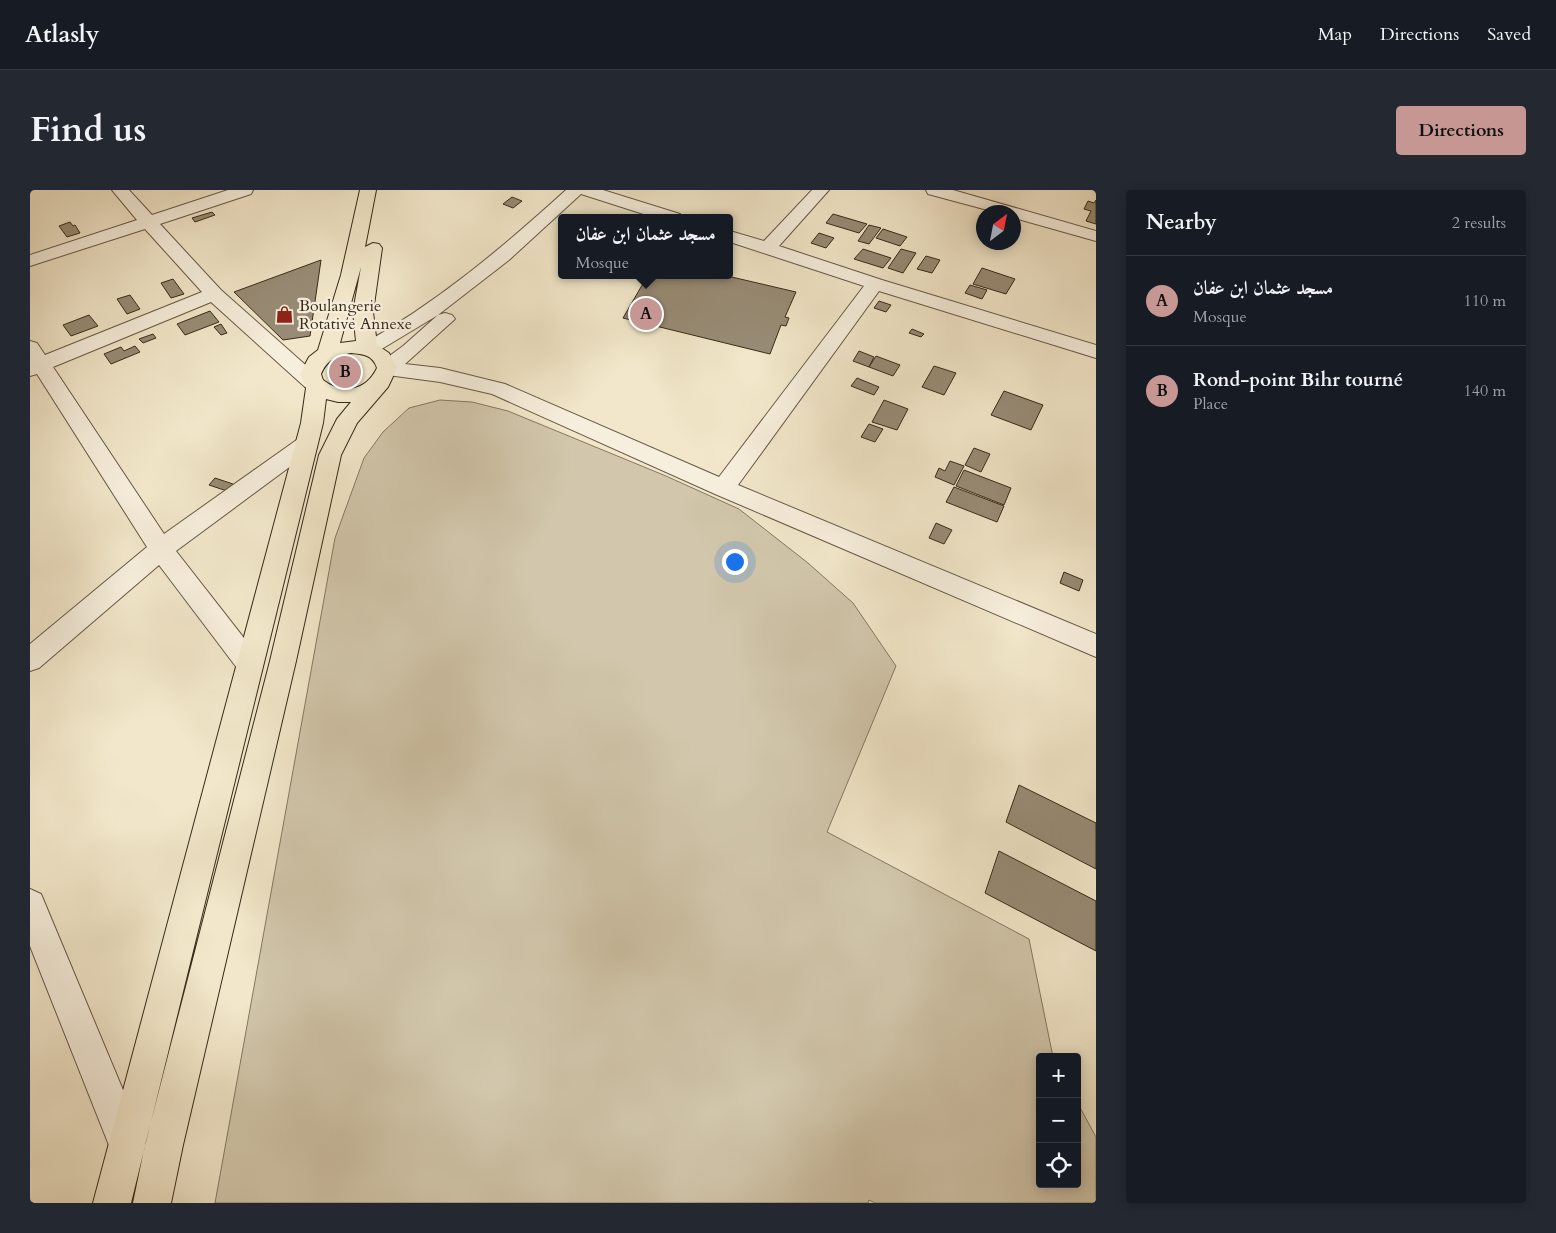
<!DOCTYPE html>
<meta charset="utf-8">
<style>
:root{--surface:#171b24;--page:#242831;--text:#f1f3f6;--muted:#9ea1a6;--line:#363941;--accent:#c59692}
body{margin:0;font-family:Cardo,Amiri,serif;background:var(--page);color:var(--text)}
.controls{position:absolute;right:15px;bottom:15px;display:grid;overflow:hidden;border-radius:5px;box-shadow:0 2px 12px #0003}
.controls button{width:45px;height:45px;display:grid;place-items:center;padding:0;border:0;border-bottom:1px solid var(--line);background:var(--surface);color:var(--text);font:25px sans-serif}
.compass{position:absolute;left:946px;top:15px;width:45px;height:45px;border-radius:50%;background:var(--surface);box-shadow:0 2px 12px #0003;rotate:32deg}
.you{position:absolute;left:704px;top:371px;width:18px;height:18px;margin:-12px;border:4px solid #fff;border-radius:50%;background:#1a73e8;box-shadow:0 0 0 8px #1a73e833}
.badge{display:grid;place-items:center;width:32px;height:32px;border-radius:50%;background:var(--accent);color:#111;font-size:16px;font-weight:700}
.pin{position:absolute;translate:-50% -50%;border:2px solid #fff;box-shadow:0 1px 5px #0006}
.popup{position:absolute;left:528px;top:24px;width:175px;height:65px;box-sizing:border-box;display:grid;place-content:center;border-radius:5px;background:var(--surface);filter:drop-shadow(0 1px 4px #0005);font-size:16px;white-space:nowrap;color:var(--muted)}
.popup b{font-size:19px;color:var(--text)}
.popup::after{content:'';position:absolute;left:50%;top:100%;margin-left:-10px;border:10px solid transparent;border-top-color:var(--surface)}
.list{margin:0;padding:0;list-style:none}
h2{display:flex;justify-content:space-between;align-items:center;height:65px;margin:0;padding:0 20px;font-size:21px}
h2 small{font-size:16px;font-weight:400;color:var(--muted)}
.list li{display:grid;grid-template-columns:32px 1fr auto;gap:15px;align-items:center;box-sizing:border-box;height:90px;padding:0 20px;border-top:1px solid var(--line)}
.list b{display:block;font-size:19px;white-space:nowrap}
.list p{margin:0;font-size:16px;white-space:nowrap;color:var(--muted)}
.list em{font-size:16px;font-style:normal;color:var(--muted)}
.icon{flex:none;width:28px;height:28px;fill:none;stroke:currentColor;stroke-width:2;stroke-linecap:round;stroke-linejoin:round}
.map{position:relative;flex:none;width:1066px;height:1013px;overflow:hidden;border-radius:5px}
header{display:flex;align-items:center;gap:30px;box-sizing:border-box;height:70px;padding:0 25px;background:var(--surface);border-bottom:1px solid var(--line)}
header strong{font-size:24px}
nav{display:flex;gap:28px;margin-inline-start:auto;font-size:18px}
.intro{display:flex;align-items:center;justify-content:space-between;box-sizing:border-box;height:120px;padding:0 30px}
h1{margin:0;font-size:35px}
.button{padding:12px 22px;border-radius:5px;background:var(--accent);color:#111;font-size:18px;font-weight:700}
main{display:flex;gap:30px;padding:0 30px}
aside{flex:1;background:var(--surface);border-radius:5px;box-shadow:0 2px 12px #0003}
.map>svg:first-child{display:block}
.green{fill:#d2c7ac;stroke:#847863}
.building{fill:#988c76;stroke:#372a1a}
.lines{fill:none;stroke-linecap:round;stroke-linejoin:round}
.minor-casing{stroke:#665946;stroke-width:2}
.major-casing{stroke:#372a1a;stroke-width:2}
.minor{fill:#f7efdd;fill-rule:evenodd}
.major{fill:#f2e7ca;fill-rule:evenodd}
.labels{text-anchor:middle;stroke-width:4.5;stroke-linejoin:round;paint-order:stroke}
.far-poi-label{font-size:16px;fill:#372a1a;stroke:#f7efdd;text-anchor:start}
</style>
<header>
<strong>Atlasly</strong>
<nav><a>Map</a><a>Directions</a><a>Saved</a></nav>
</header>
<div class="intro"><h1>Find us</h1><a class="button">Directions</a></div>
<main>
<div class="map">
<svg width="1066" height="1013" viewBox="0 0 1066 1013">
<rect width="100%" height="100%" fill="#f2e7ca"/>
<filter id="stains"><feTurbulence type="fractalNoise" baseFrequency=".004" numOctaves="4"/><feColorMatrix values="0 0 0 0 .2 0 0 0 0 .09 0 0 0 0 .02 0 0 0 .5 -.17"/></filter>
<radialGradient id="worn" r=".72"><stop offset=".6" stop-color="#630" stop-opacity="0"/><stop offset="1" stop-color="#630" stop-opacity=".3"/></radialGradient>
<!-- green -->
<path class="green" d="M410,210L442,212L478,221L636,286L709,319L778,373L823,413L866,476L797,642L999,749L1023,867H1010V994H1047V912L1066,947V1013H845L839,1010L838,1013H185L305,348L334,268L353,242L379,218Z"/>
<!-- building -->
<path class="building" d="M482,7L492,11L483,18L473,14Z
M1066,10V34L1056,31L1061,21L1054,19L1058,11L1064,13Z
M182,22L185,25L165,32L162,28Z
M803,24L837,34L829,43L796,33Z
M40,32L43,36L45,35L50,43L37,47L29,36Z
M839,35L851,38L839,54L828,51Z
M853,39L877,47L870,56L846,48Z
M789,43L804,48L796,58L781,53Z
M833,59L861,68L853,78L824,69Z
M871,59L886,63L873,83L858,78Z
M896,66L910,70L902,83L887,79Z
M291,70L280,146L253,150L204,102Z
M952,78L985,89L976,104L943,94Z
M618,85H693L766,102L755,127L759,128L756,136L751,135L740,164L593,128Z
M143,89L154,104L141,108L131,93Z
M940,95L957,100L952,109L935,103Z
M100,105L110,119L97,124L87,109Z
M849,111L861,115L856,122L844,118Z
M180,121L189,132L155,145L147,134Z
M59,125L68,136L41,146L33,135Z
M191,134L197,143L191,145L184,137Z
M882,139L894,144L891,147L879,143Z
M123,144L126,148L113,153L109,149Z
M105,156L110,162L81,174L74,164L91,157L94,161Z
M829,161L844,167L839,177L823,171Z
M846,166L870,175L863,186L839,177Z
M904,176L926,183L914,205L892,197Z
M827,188L849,197L844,205L821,196Z
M974,201L1013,215L1001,240L961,225Z
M854,210L878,219L867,240L842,232Z
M839,234L853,239L845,252L831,247Z
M944,258L960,264L951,282L935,275Z
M920,271L934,276L924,295L905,287L909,278L915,281Z
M934,280L981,298L974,315L926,296Z
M185,288L203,294L197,301L179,295Z
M924,297L974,316L967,332L916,312Z
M906,333L922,340L914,354L899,348Z
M1034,382L1053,390L1049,401L1030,393Z
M989,595L1066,633V679L976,632Z
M969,661L1066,711V761L955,703Z"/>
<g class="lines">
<defs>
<path id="minor" d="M82,0H99L122,25L198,0H223L221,4L130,34L191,100L289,187L292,192L289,197L282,199L275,197L181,112L23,177L134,344L268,249L276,246L284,249L287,254L284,259L146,361L228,466L232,474L228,482L219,485L210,482L129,375L9,478L0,481V454L117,357L7,184L0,186V151L7,153L15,165L172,102L115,39L0,76V65L107,30Z
M536,0H573L650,24L652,28H626L551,4L479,70L408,125L415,123L422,125L425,129L375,174L410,178L475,194L689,287L834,96L700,52V41L734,51L782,0H799L749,56L852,90L1066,155V168L849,101L708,295L1066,444V467L685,304L462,204L410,192L350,184L347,179L350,173L373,156L408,125L345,163L338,165L331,163L328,159L331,155C407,113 472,58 536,0Z
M896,0H923L1066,41V51L984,28V22H965L898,4Z
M0,699L11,704L116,955L110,968L97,974L84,968L0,756Z"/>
<path id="major" d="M330,0H346L335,57L343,53L349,54L352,58L343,122L347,155L359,163L367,178L358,197L327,233L311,265L266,471L153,955L141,1013H103L115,955L240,471L289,265L307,229L321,212H308L296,209L293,233L101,1013H63L271,233L276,198L270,184L279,167L288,160L311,85ZM331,77L323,122L326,151L310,153ZM321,163C333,164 343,165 347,178C336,201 313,205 293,190L291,184C297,170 306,166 321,163Z"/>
</defs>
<!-- minor casing -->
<use href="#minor" class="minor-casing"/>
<!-- major casing -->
<use href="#major" class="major-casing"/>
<!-- minor -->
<use href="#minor" class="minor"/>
<!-- major -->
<use href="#major" class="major"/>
</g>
<!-- icons -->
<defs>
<symbol id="shop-bare" viewBox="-9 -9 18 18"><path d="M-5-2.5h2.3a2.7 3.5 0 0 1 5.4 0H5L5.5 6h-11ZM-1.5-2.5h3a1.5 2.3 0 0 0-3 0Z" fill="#8f2418" stroke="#f7efdd" stroke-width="2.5" paint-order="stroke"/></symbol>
</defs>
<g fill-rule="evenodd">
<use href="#shop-bare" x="242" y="112" width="25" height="25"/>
</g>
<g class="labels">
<!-- far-poi labels -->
<g class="far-poi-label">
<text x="269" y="121">Boulangerie<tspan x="269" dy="18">Rotative Annexe</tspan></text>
</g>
</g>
<rect width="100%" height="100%" filter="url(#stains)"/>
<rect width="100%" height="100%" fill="url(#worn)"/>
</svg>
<div class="controls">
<button>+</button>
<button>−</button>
<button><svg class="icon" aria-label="locate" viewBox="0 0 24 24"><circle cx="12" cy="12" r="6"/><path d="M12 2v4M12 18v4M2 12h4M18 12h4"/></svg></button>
</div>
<svg class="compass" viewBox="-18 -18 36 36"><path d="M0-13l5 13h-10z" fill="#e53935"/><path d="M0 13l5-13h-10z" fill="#9ea1a6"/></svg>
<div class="you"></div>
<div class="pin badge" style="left:616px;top:124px">A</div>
<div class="popup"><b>مسجد عثمان ابن عفان</b>Mosque</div>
<div class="pin badge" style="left:315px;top:182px">B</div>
</div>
<aside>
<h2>Nearby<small>2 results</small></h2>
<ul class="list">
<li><span class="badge">A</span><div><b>مسجد عثمان ابن عفان</b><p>Mosque</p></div><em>110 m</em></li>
<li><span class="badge">B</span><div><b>Rond-point Bihr tourné</b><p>Place</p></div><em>140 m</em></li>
</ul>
</aside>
</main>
